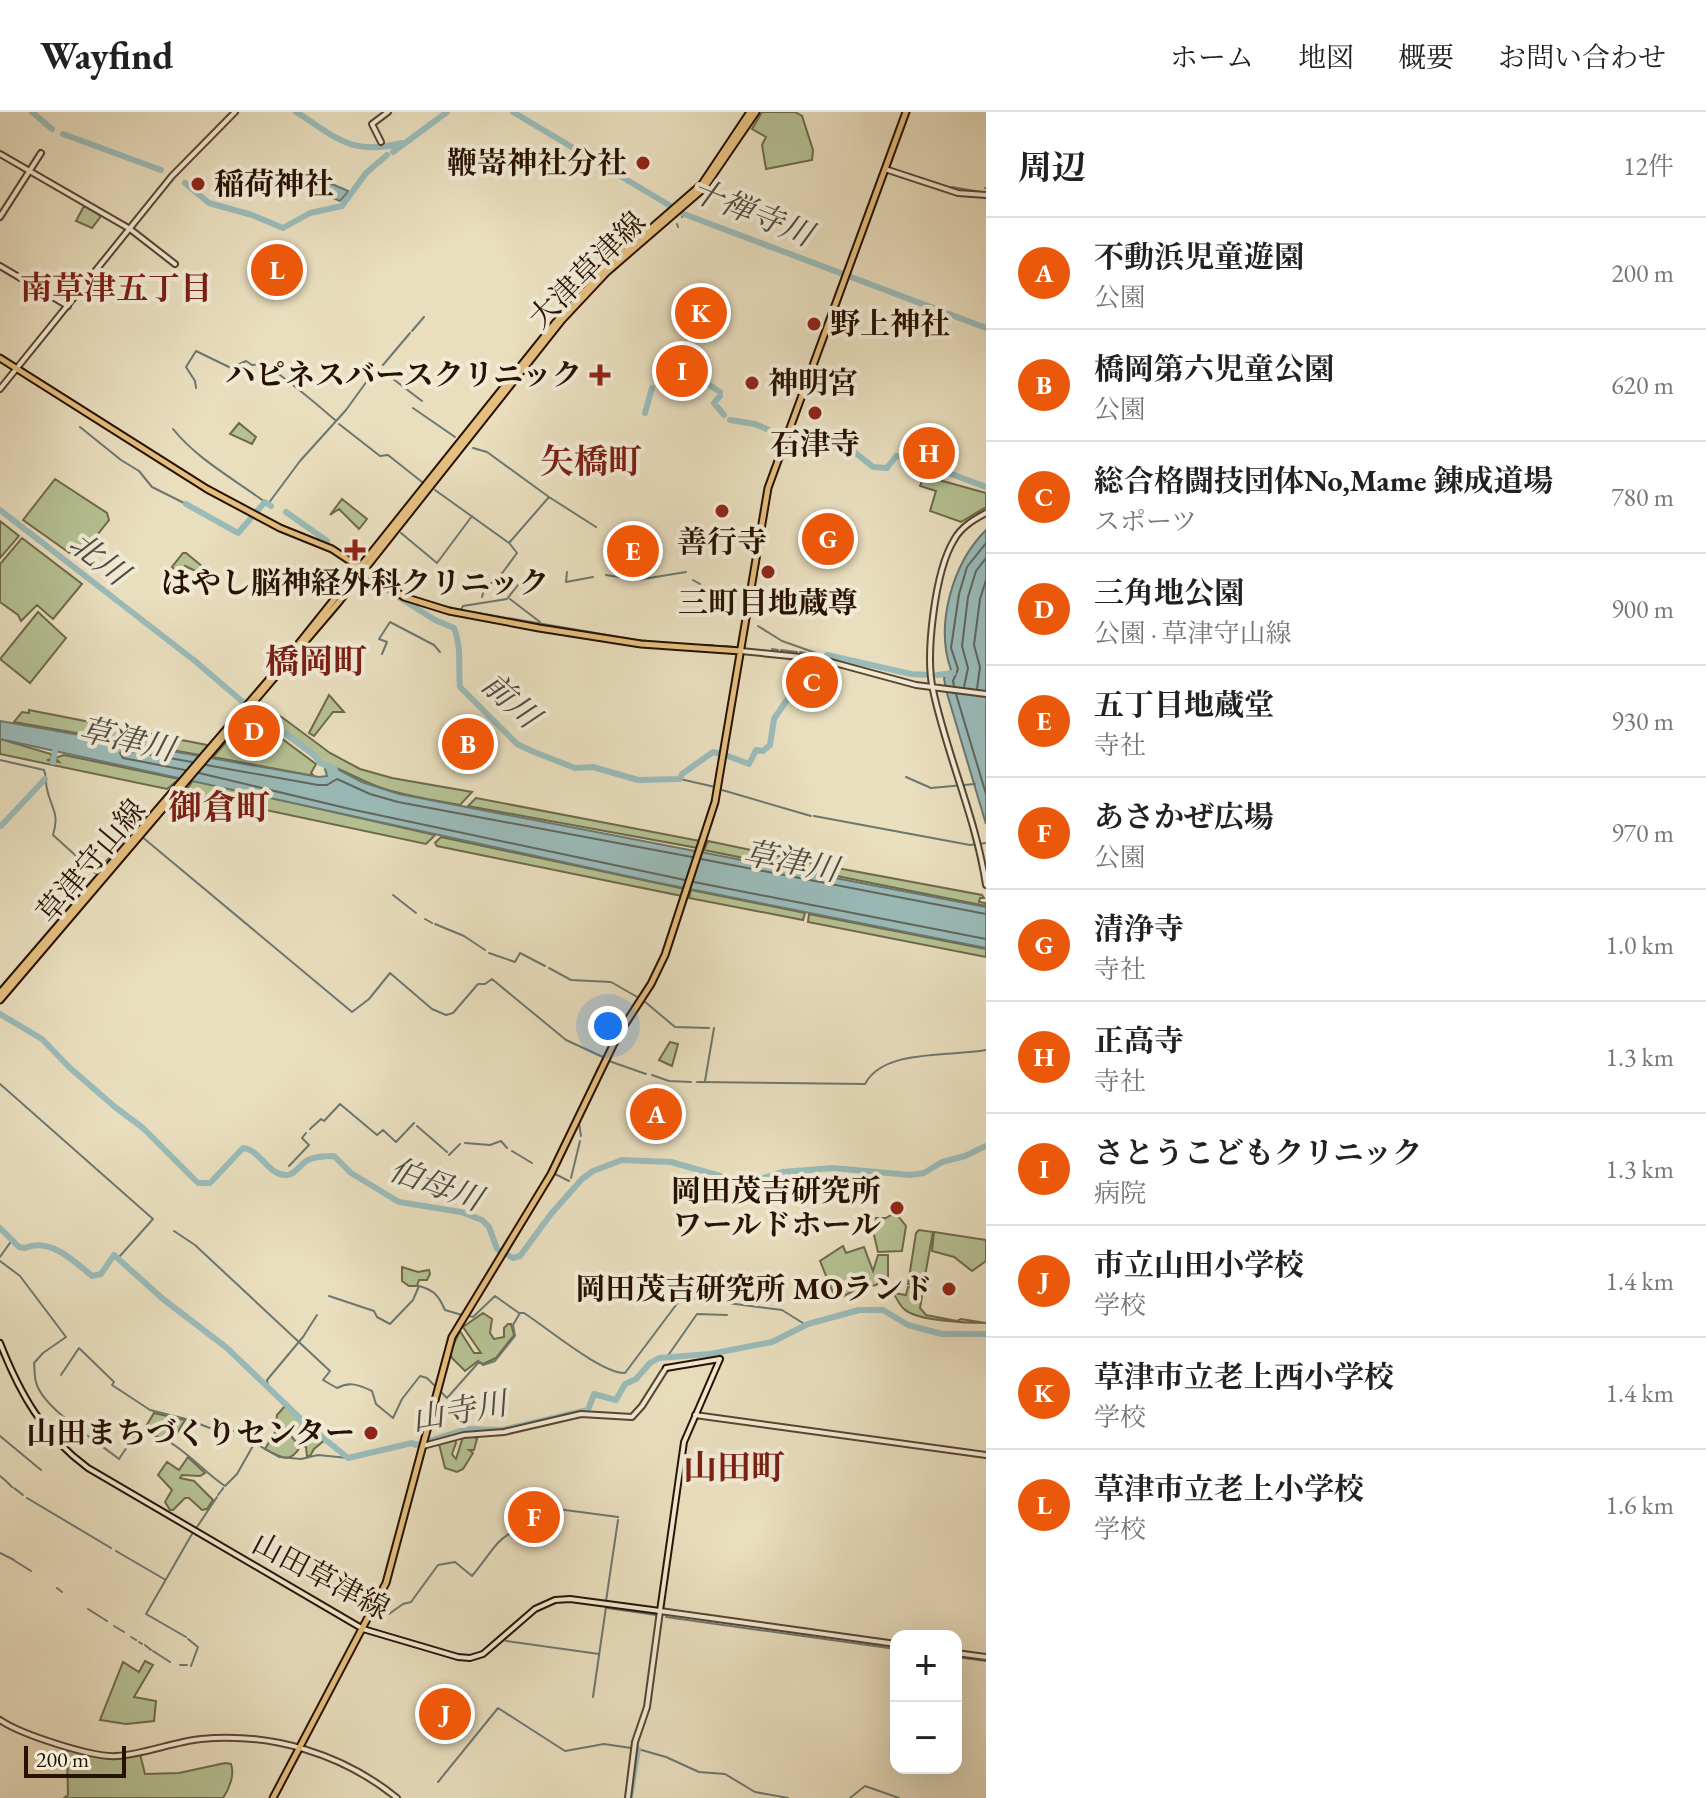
<!DOCTYPE html>
<html lang="ja">
<meta charset="utf-8">
<style>
:root{--surface:#fff;--page:#f2f2f2;--text:#222;--muted:#767676;--line:#e0e0e0;--accent:#ea580c}
body{margin:0;font-family:"EB Garamond","Noto Serif JP",serif;background:var(--page);color:var(--text)}
.controls{position:absolute;right:24px;bottom:24px;display:grid;overflow:hidden;border-radius:16px;box-shadow:0 8px 32px #0002}
.controls button{width:72px;height:72px;display:grid;place-items:center;padding:0;border:0;border-bottom:2px solid var(--line);background:var(--surface);color:var(--text);font:40px sans-serif}
.scale{position:absolute;left:24px;bottom:20px;width:102px;box-sizing:border-box;padding-left:8px;border:4px solid #271101;border-top:0;font-size:22px;line-height:28px;white-space:nowrap;color:#271101;-webkit-text-stroke:6px #f1ead5;paint-order:stroke}
.you{position:absolute;left:608px;top:914px;width:28px;height:28px;margin:-20px;border:6px solid #fff;border-radius:50%;background:#1a73e8;box-shadow:0 0 0 12px #1a73e833}
.badge{display:grid;place-items:center;width:52px;height:52px;border-radius:50%;background:var(--accent);color:#fff;font-size:26px;font-weight:700}
.pin{position:absolute;translate:-50% -50%;border:4px solid #fff;box-shadow:0 2px 8px #0006}
.list{margin:0;padding:0;list-style:none}
h2{display:flex;justify-content:space-between;align-items:center;height:104px;margin:0;padding:0 32px;font-size:34px}
h2 small{font-size:26px;font-weight:400;color:var(--muted)}
.list li{display:grid;grid-template-columns:52px 1fr auto;gap:24px;align-items:center;box-sizing:border-box;height:112px;padding:0 32px;border-top:2px solid var(--line)}
.list b{display:block;font-size:30px;white-space:nowrap}
.list p{margin:0;font-size:26px;white-space:nowrap;color:var(--muted)}
.list em{font-size:26px;font-style:normal;color:var(--muted)}
.map{position:relative;flex:none;width:986px;height:1686px;overflow:hidden}
header{display:flex;align-items:center;gap:48px;box-sizing:border-box;height:112px;padding:0 40px;background:var(--surface);border-bottom:2px solid var(--line)}
header strong{font-size:38px}
nav{display:flex;gap:44px;margin-inline-start:auto;font-size:28px}
main{display:flex}
aside{flex:1;background:var(--surface)}
.map>svg:first-child{display:block}
.green{fill:#b5c193;stroke:#6e694a;stroke-width:2}
.water{fill:#9abbb9;stroke:#6c776f;stroke-width:2}
.lines{fill:none;stroke-linecap:round;stroke-linejoin:round}
.shore{stroke:#60665d;stroke-width:2}
.stream{stroke:#6c776f;stroke-width:2}
.river{stroke:#9abbb9;stroke-width:6}
.tertiary-casing{stroke:#584430;stroke-width:8}
.secondary-casing{stroke:#271101;stroke-width:8}
.primary-casing{stroke:#271101;stroke-width:9}
.tertiary{stroke:#f1ead5;stroke-width:4}
.secondary{stroke:#f1ead5;stroke-width:4}
.primary{stroke:#e4bf7f;stroke-width:5}
.poi-dot{fill:#8f2418;stroke:#f1ead5;stroke-width:3}
.labels{text-anchor:middle;stroke-width:8;stroke-linejoin:round;paint-order:stroke}
.poi-label{font-size:30px;font-weight:bold;fill:#271101;stroke:#f1ead5;text-anchor:end}
.street-label{font-size:30px;fill:#271101;stroke:#f1ead5}
.water-label{font-size:32px;font-style:italic;fill:#4f4c41;stroke:#f1ead5}
.neighbourhood-label{font-size:32px;font-weight:bold;fill:#7a1f14;stroke:#f1ead5}
.quarter-label{font-size:34px;font-weight:bold;fill:#7a1f14;stroke:#f1ead5}
</style>
<header>
<strong>Wayfind</strong>
<nav><a>ホーム</a><a>地図</a><a>概要</a><a>お問い合わせ</a></nav>
</header>
<main>
<div class="map">
<svg width="986" height="1686" viewBox="0 0 986 1686">
<rect width="100%" height="100%" fill="#e9debe"/>
<filter id="stains"><feTurbulence type="fractalNoise" baseFrequency=".0025" numOctaves="4"/><feColorMatrix values="0 0 0 0 .2 0 0 0 0 .09 0 0 0 0 .02 0 0 0 .5 -.17"/></filter>
<radialGradient id="worn" r=".72"><stop offset=".6" stop-color="#630" stop-opacity="0"/><stop offset="1" stop-color="#630" stop-opacity=".3"/></radialGradient>
<!-- green -->
<path class="green" d="M762,0H795L802,4L813,38L812,48L766,57L762,33L766,25L752,17Z
M84,94L101,104L92,116L76,109Z
M239,311L256,325L252,332L230,322Z
M930,358L940,361L939,368L986,381V395L961,410L930,399L936,379L920,374L926,360Z
M55,367L107,401L109,408L78,447L23,408Z
M342,387L367,407L359,417L339,397L330,403Z
M0,409L19,424L0,446Z
M22,426L82,472L53,507L37,493L21,509L18,503L0,490V452Z
M183,441H186L208,459L204,463L185,454L182,464L172,455Z
M38,500L66,526L30,571L0,547Z
M329,583L344,600H333L314,624L309,621Z
M259,592L283,606L330,641L360,657L392,666L472,680L460,693C435,688 409,685 385,677C362,670 342,656 320,650L317,644L255,596Z
M29,598L207,633L208,634L200,643L14,610L22,600L29,601Z
M250,603L316,652L311,661L314,664L213,645Z
M0,627L51,642L52,647L47,648L59,650L55,646L64,643L179,667L167,677L0,642Z
M193,668L435,723L426,732L185,681Z
M476,686L700,729L698,736L468,694Z
M441,725L685,777L682,784L437,734L435,731Z
M708,729L812,751L813,760L704,738Z
M821,753L982,783L984,786H980L979,790L985,791L986,794L817,760Z
M691,778L805,801L803,808L689,786Z
M809,802L986,837V845L808,810Z
M670,930L678,932L672,954L659,948Z
M651,990L667,995L661,1014L645,1009Z
M891,1103L898,1104L906,1114L902,1139L878,1140L874,1123L876,1106H886Z
M919,1118L933,1120L923,1175L908,1172L916,1121Z
M934,1120L986,1128V1149L972,1159L954,1145L932,1139Z
M843,1134L846,1141L864,1135L873,1159L878,1143H888V1178L884,1171L880,1170L876,1173L859,1176L836,1188L820,1149Z
M402,1155L418,1160L429,1158L430,1162L427,1168H419L417,1174H409L402,1169Z
M908,1175L923,1178L920,1196L926,1203L957,1209L961,1207L986,1211C968,1211 916,1209 904,1197C899,1193 897,1186 893,1181L906,1183Z
M483,1201L492,1207L490,1221L494,1227L504,1225V1216L508,1212H511L514,1223L496,1246L483,1252L478,1249L465,1259L452,1246L450,1240L460,1219L474,1241H481L463,1215Z
M285,1294L309,1316L310,1319L325,1328L314,1337L310,1344H307L306,1335L301,1333L308,1328L296,1321L293,1315L287,1319L300,1335C290,1352 282,1346 265,1337L275,1320L277,1303Z
M154,1301L185,1308L171,1331L148,1321L145,1316Z
M473,1324L477,1327L474,1338H469L473,1341L463,1357L457,1360L445,1356L439,1332L455,1327L456,1331L452,1342L456,1347L463,1325Z
M188,1345L205,1361L200,1364L182,1363L180,1366L194,1369L213,1388L207,1397L202,1398L189,1386H185L173,1398H170L165,1390L172,1378L158,1363L167,1350L179,1358Z
M532,1396L549,1398L547,1412L517,1416L514,1411Z
M145,1549L153,1553L134,1585L156,1589L154,1609L126,1612L100,1608L123,1550L139,1560Z
M67,1637L104,1646L140,1642L145,1662L179,1661L225,1651L231,1652C235,1663 229,1677 223,1686H64L68,1683Z"/>
<!-- water -->
<path class="water" d="M304,60L348,79V80L340,89L301,72L299,71Z
M986,418V712L946,578L944,566L951,558C935,513 952,452 986,418Z
M0,609L319,665L327,664L325,657L330,653L362,670L399,682L986,795V836L654,770L0,627Z"/>
<g class="lines">
<!-- shore -->
<path class="shore" d="M954,574L953,569L958,557L951,536L959,482L967,455L986,431
M964,575L968,556L962,534L968,485L976,459L986,446
M977,577L980,555L974,533L980,487L986,468
M956,582L986,682
M206,653L318,673H327L337,667L370,682L398,690L692,745
M185,658L123,646L120,641L124,638L192,650
M199,661L350,697L685,768
M701,747L986,802
M694,770L986,827"/>
<!-- stream -->
<path class="stream" d="M952,75L986,81
M985,76H986
M949,80L982,85
M682,105L684,102
M677,112L678,115
M412,219L424,205
M383,253L410,221
M380,257L422,289
M811,268L854,284
M196,276L195,269L186,255L196,239L231,256L246,249L252,253L265,252C289,269 312,288 335,308
M413,296L455,325
M339,312L380,344L388,343L422,370
M80,315L121,348L139,359L152,375L186,392
M173,317C197,347 234,367 265,390
M473,336L487,340L549,385L596,415
M435,378L509,431L549,385
M268,392L300,349L346,298L367,269
M401,421L437,451L472,404
M567,460L566,470L593,465
M606,463L637,468L686,460
M693,468L705,475L733,503
M482,485L484,478L503,460L517,441L510,432
M510,487L540,510
M439,493L461,498
M461,498L463,494L507,487L518,473
M466,499L637,528L681,532
M758,514L782,529L819,542
M683,532L692,533
M696,533H700
M703,533H713
M716,534H724
M726,534L735,535
M772,537L778,538
M781,538L797,540
M800,540L818,543
M382,542L387,530L379,527L390,510L434,533L440,540
M0,648L44,658C47,665 45,670 47,677C51,697 60,700 53,723L95,761L134,719L136,720
M906,665L931,676L975,672
M680,667L715,675
M722,678L811,704
M814,704L970,733L986,731
M141,724L352,900L369,887L390,861L432,897L446,903L453,901L478,872H485L492,867L566,928L605,946
M393,783L416,801
M425,807L432,811
M435,812L464,824L485,838
M489,841L515,850L520,841L545,854
M549,856L571,868L611,870L639,886
M644,889L675,915L709,916
M609,949L646,962
M652,963L669,969L691,970
M705,969L714,916
M697,970L865,972C884,936 951,945 986,938
M0,972L153,1107L120,1144
M578,1002L598,956L604,947
M579,1011L581,1024
M417,1014L447,1040
M310,1017L321,1007L324,1009L340,992L377,1023L383,1018L396,1030L414,1011
M465,1031L490,1033L501,1029L507,1036
M512,1039L532,1051
M449,1043L460,1032
M289,1054L309,1033L302,1026L306,1021
M555,1062L569,1069
M571,1066L580,1029
M174,1119L195,1133L330,1259L323,1268L337,1276C350,1269 359,1273 372,1279L376,1292L393,1306L402,1287L420,1264L427,1266L447,1286L479,1250L483,1253L495,1249L515,1224L513,1213L520,1201H524C546,1215 602,1262 625,1261L682,1185L782,1198L806,1213
M0,1145L12,1128
M0,1149L20,1164L66,1225L43,1241L34,1251C35,1257 34,1264 36,1270C42,1296 98,1330 119,1347L135,1323C169,1315 199,1358 225,1374L237,1362L254,1332
M329,1184L374,1199L377,1205L390,1212L413,1188L419,1174C434,1178 439,1184 445,1198L462,1203
M469,1204L473,1205L495,1184L519,1201
M667,1245L697,1202L727,1203
M61,1263L79,1236L114,1270L112,1273L150,1298L186,1307L226,1322L232,1318L279,1345L301,1347L318,1343L348,1346
M268,1274L267,1268L303,1225L317,1203
M0,1324L41,1358
M0,1364L6,1369
M7,1370L12,1375
M14,1376L23,1383
M222,1378L223,1376
M218,1383L221,1379
M27,1386L111,1436
M550,1396L618,1405
M197,1415L217,1385
M116,1439L164,1467
M0,1441L14,1448
M15,1449L31,1459
M57,1476L62,1480
M606,1489L618,1408
M607,1496L656,1503
M88,1497L107,1509
M372,1501L378,1498L389,1502L403,1492L411,1490L438,1453L455,1450L472,1464C502,1428 497,1418 547,1413L550,1399
M666,1505L896,1537
M114,1514L124,1520
M131,1525L136,1528
M186,1525L146,1502L192,1422
M188,1527L198,1535L191,1554
M506,1529L599,1542
M139,1530L142,1532
M145,1533L151,1538
M153,1539L170,1550
M956,1545L986,1549
M180,1553H187
M593,1585L606,1495
M438,1670L498,1596L565,1639L604,1632L638,1637L666,1645L699,1660L725,1662L755,1680L788,1686
M850,1686L865,1674L899,1686"/>
<!-- river -->
<path class="river" d="M32,0L52,17
M296,0C338,26 350,44 402,31
M513,0L684,102L986,216
M63,22L161,58
M393,40L447,0
M185,71L209,91L252,103L283,116L310,101L342,94L366,61L387,43
M675,250L720,280
M720,284L714,291L724,303
M645,301L652,276
M730,308L755,312L793,328L852,338L873,355L887,356L896,344L906,345L986,375
M186,392L238,421L265,390L271,394
M0,398L195,549L244,591
M286,400L327,429
M369,466L435,508L454,516C462,536 458,554 460,575L517,632L534,640L575,656L593,655L638,668L680,667L682,662L713,640L721,642
M827,543L911,562L929,563
M937,563L953,561
M247,593L314,643L320,651L335,657
M725,643L749,652L756,638L763,639L770,633L774,607L813,549
M53,650L56,634
M1,714L45,667
M0,902L42,927L70,956L115,995L143,1016L198,1071H210L243,1036C260,1037 268,1064 287,1063C295,1063 300,1052 308,1048C316,1044 325,1044 334,1044L351,1061L399,1090L461,1100L482,1108L489,1115L497,1137L513,1146L520,1144L551,1102L582,1067L593,1059L622,1048L671,1050L738,1069L751,1070L782,1060L833,1056L910,1063L924,1061L942,1050L965,1044L986,1034
M0,1116L19,1135L25,1136C50,1125 74,1149 92,1164L101,1162L114,1143L163,1187L227,1236L305,1311L348,1346L412,1331L416,1333L467,1317L502,1318L588,1298L594,1282L616,1288L625,1272L636,1267L650,1251L659,1246L710,1242L772,1230L808,1212L859,1198H883L908,1213L942,1222H986
M630,1686L638,1637"/>
<defs>
<path id="tertiary" d="M381,30L372,12L388,0
M0,42L130,117L175,152
M885,57L958,81L986,83
M0,105L41,41
M0,154L68,194
M0,277L172,64L235,0
M986,401C973,408 961,415 954,428C935,459 925,543 933,578C947,644 976,706 986,773
M741,539L820,547L916,573L986,582
M695,1303L986,1343
M423,1334L464,1323L504,1320L581,1302L632,1305L642,1294L666,1256
M956,1541L986,1545
M0,1608C20,1622 93,1646 117,1644C145,1642 173,1630 201,1627C271,1620 343,1642 397,1686
M628,1686L635,1630L647,1595L660,1499L896,1532"/>
<path id="secondary" d="M0,1231C20,1282 43,1323 88,1356L363,1517L458,1545L470,1546L483,1542L535,1497L555,1488L570,1487L660,1499L684,1330L720,1247
M666,1256L720,1247"/>
<path id="primary" d="M0,246L207,377L280,416L332,437L404,485L449,499L539,516L641,532L741,539
M0,881L284,550L555,211L610,152L702,72L750,0
M0,888L338,491L562,208L607,160L704,76L756,0
M273,1686L386,1471L452,1225L551,1062L618,923L651,872L665,843L715,690L768,376L906,0"/>
</defs>
<!-- tertiary casing -->
<use href="#tertiary" class="tertiary-casing"/>
<!-- secondary casing -->
<use href="#secondary" class="secondary-casing"/>
<!-- primary casing -->
<use href="#primary" class="primary-casing"/>
<!-- tertiary -->
<use href="#tertiary" class="tertiary"/>
<!-- secondary -->
<use href="#secondary" class="secondary"/>
<!-- primary -->
<use href="#primary" class="primary"/>
</g>
<!-- markers -->
<g class="poi-dot">
<circle cx="643" cy="51" r="8"/>
<circle cx="198" cy="72" r="8"/>
<circle cx="814" cy="212" r="8"/>
<path d="M596 251h8v8h8v8h-8v8h-8v-8h-8v-8h8z"/>
<circle cx="752" cy="271" r="8"/>
<circle cx="815" cy="301" r="8"/>
<circle cx="722" cy="399" r="8"/>
<path d="M351 426h8v8h8v8h-8v8h-8v-8h-8v-8h8z"/>
<circle cx="768" cy="460" r="8"/>
<circle cx="897" cy="1096" r="8"/>
<circle cx="949" cy="1177" r="8"/>
<circle cx="371" cy="1321" r="8"/>
</g>
<g class="labels">
<!-- poi labels -->
<g class="poi-label">
<text x="627" y="61">鞭嵜神社分社</text>
<text x="214" y="82" text-anchor="start">稲荷神社</text>
<text x="830" y="222" text-anchor="start">野上神社</text>
<text x="582" y="273">ハピネスバースクリニック</text>
<text x="768" y="281" text-anchor="start">神明宮</text>
<text x="815" y="342" text-anchor="middle">石津寺</text>
<text x="722" y="440" text-anchor="middle">善行寺</text>
<text x="355" y="481" text-anchor="middle">はやし脳神経外科クリニック</text>
<text x="768" y="501" text-anchor="middle">三町目地蔵尊</text>
<text x="881" y="1089">岡田茂吉研究所<tspan x="881" dy="34">ワールドホール</tspan></text>
<text x="933" y="1187">岡田茂吉研究所 MOランド</text>
<text x="355" y="1331">山田まちづくりセンター</text>
</g>
<!-- street labels -->
<g class="street-label">
<text transform="translate(587 158) rotate(-45)" y="10">大津草津線</text>
<text transform="translate(91 749) rotate(-50)" y="10">草津守山線</text>
<text transform="translate(321 1464) rotate(28)" y="10">山田草津線</text>
</g>
<!-- water labels -->
<g class="water-label">
<text transform="translate(752 100) rotate(22)" y="11">十禅寺川</text>
<text transform="translate(99 446) rotate(38)" y="11">北川</text>
<text transform="translate(511 588) rotate(42)" y="11">前川</text>
<text transform="translate(127 627) rotate(13)" y="11">草津川</text>
<text transform="translate(791 749) rotate(11)" y="11">草津川</text>
<text transform="translate(436 1072) rotate(20)" y="11">伯母川</text>
<text transform="translate(459 1299) rotate(-10)" y="11">山寺川</text>
</g>
<!-- neighbourhood labels -->
<g class="neighbourhood-label">
<text x="116" y="187">南草津五丁目</text>
</g>
<!-- quarter labels -->
<g class="quarter-label">
<text x="591" y="361">矢橋町</text>
<text x="316" y="561">橋岡町</text>
<text x="219" y="707">御倉町</text>
<text x="734" y="1367">山田町</text>
</g>
</g>
<rect width="100%" height="100%" filter="url(#stains)"/>
<rect width="100%" height="100%" fill="url(#worn)"/>
</svg>
<div class="controls">
<button>+</button>
<button>−</button>
</div>
<div class="scale">200 m</div>
<div class="you"></div>
<div class="pin badge" style="left:656px;top:1002px">A</div>
<div class="pin badge" style="left:468px;top:632px">B</div>
<div class="pin badge" style="left:812px;top:570px">C</div>
<div class="pin badge" style="left:254px;top:619px">D</div>
<div class="pin badge" style="left:633px;top:439px">E</div>
<div class="pin badge" style="left:534px;top:1405px">F</div>
<div class="pin badge" style="left:828px;top:427px">G</div>
<div class="pin badge" style="left:929px;top:341px">H</div>
<div class="pin badge" style="left:682px;top:259px">I</div>
<div class="pin badge" style="left:445px;top:1602px">J</div>
<div class="pin badge" style="left:701px;top:201px">K</div>
<div class="pin badge" style="left:277px;top:158px">L</div>
</div>
<aside>
<h2>周辺<small>12件</small></h2>
<ul class="list">
<li><span class="badge">A</span><div><b>不動浜児童遊園</b><p>公園</p></div><em>200 m</em></li>
<li><span class="badge">B</span><div><b>橋岡第六児童公園</b><p>公園</p></div><em>620 m</em></li>
<li><span class="badge">C</span><div><b>総合格闘技団体No,Mame 錬成道場</b><p>スポーツ</p></div><em>780 m</em></li>
<li><span class="badge">D</span><div><b>三角地公園</b><p>公園 · 草津守山線</p></div><em>900 m</em></li>
<li><span class="badge">E</span><div><b>五丁目地蔵堂</b><p>寺社</p></div><em>930 m</em></li>
<li><span class="badge">F</span><div><b>あさかぜ広場</b><p>公園</p></div><em>970 m</em></li>
<li><span class="badge">G</span><div><b>清浄寺</b><p>寺社</p></div><em>1.0 km</em></li>
<li><span class="badge">H</span><div><b>正高寺</b><p>寺社</p></div><em>1.3 km</em></li>
<li><span class="badge">I</span><div><b>さとうこどもクリニック</b><p>病院</p></div><em>1.3 km</em></li>
<li><span class="badge">J</span><div><b>市立山田小学校</b><p>学校</p></div><em>1.4 km</em></li>
<li><span class="badge">K</span><div><b>草津市立老上西小学校</b><p>学校</p></div><em>1.4 km</em></li>
<li><span class="badge">L</span><div><b>草津市立老上小学校</b><p>学校</p></div><em>1.6 km</em></li>
</ul>
</aside>
</main>
